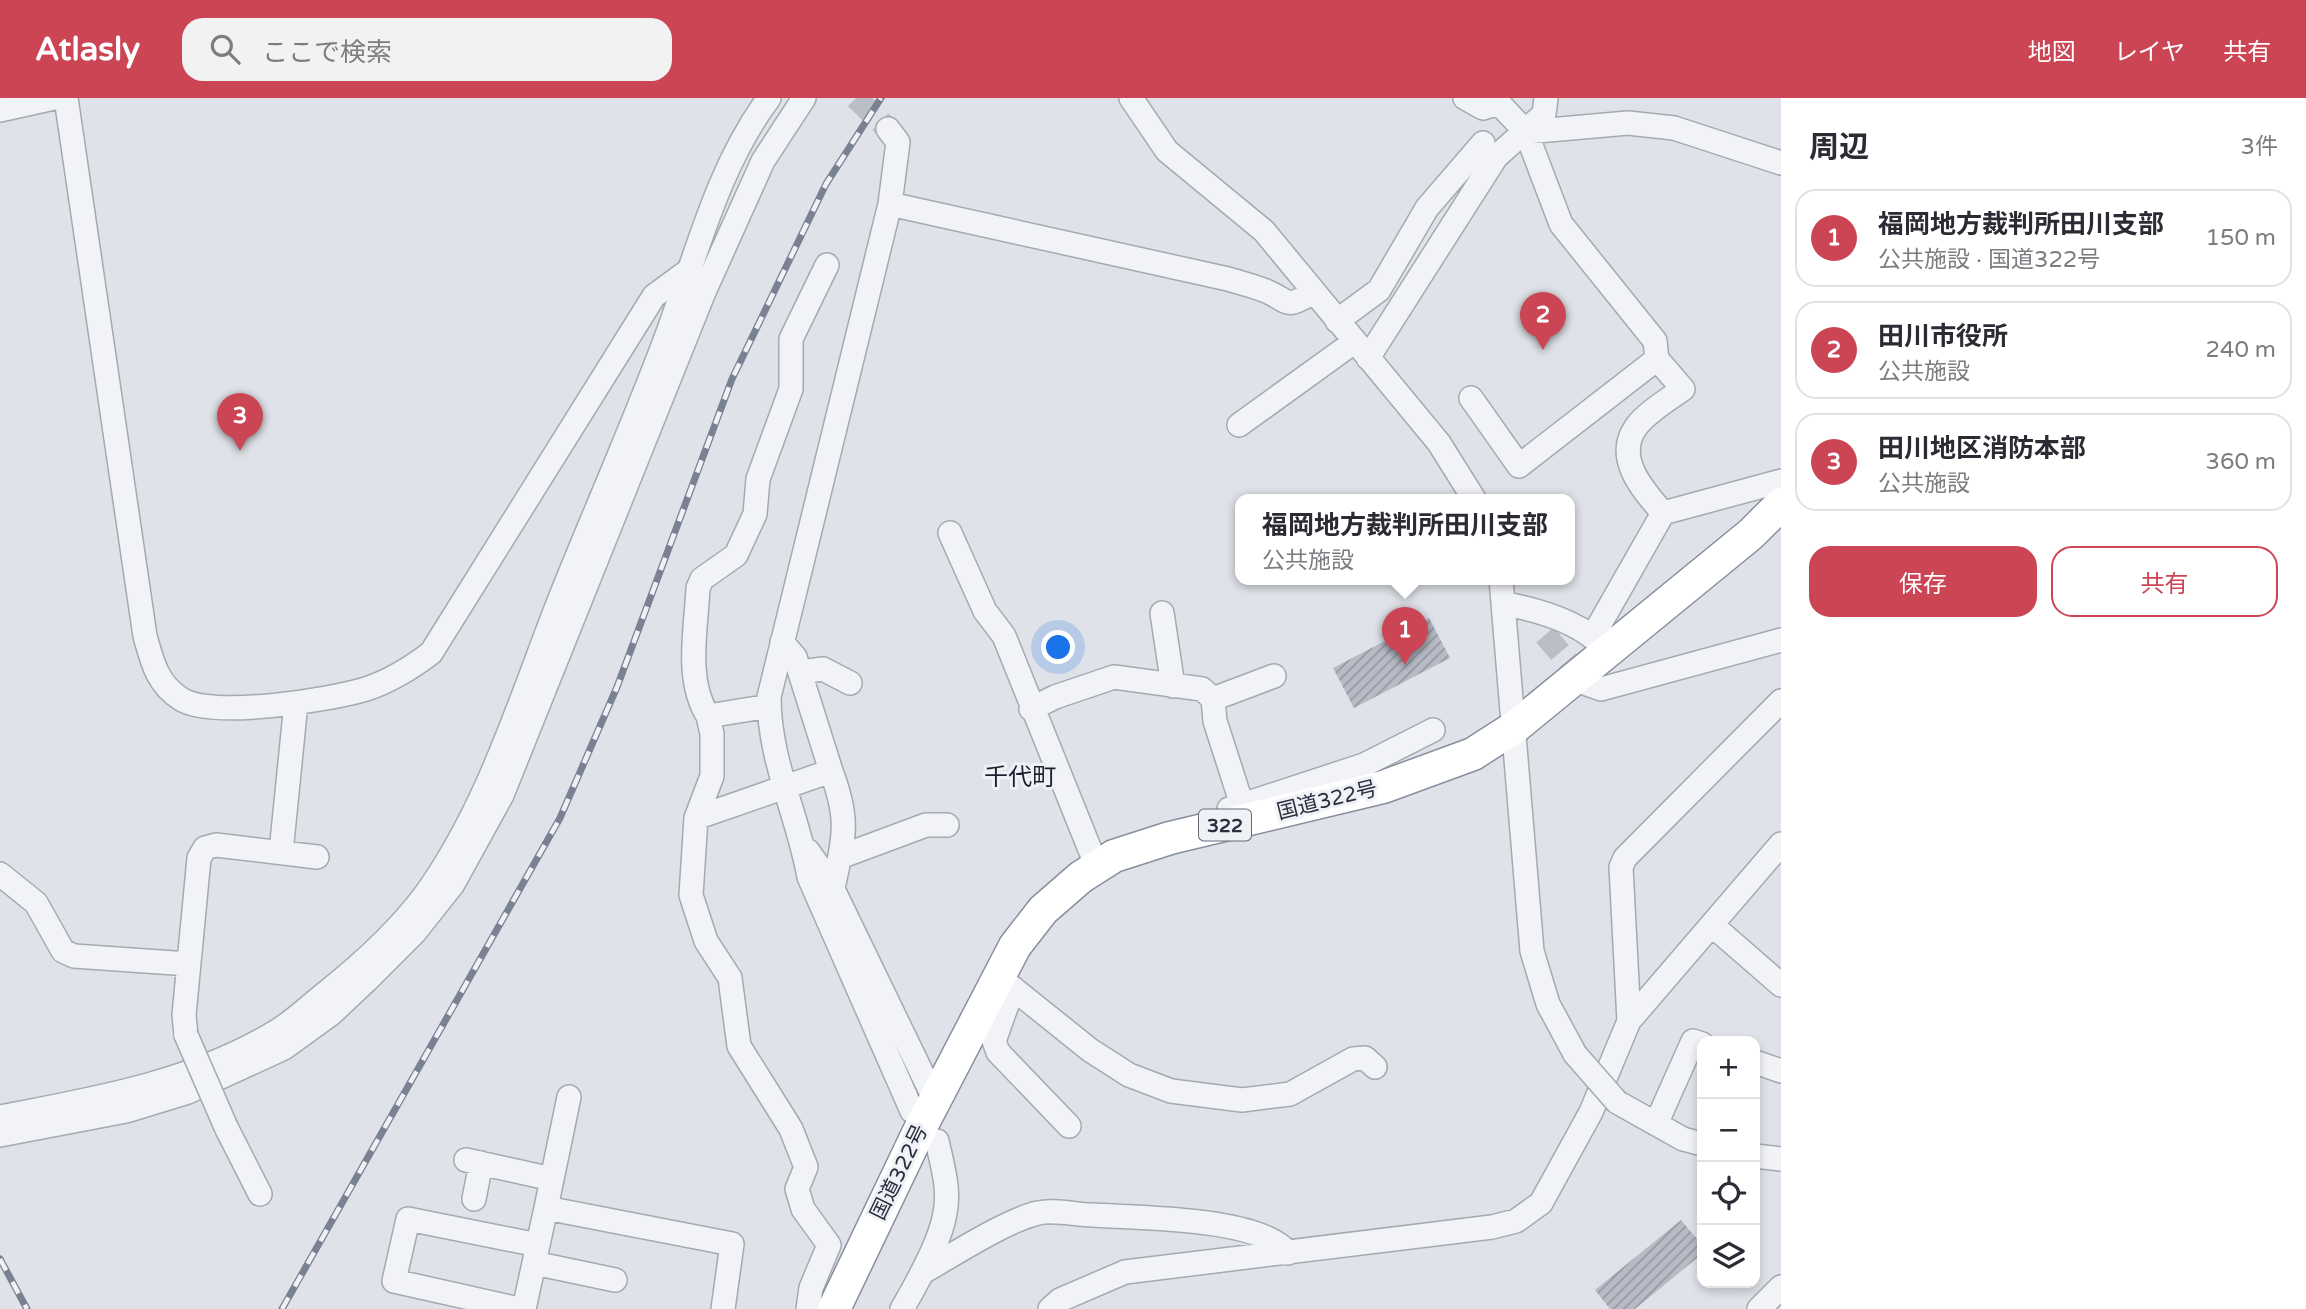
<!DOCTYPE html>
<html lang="ja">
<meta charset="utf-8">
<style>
:root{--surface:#fff;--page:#f2f2f3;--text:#2b2b33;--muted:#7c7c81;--line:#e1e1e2;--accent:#cc4554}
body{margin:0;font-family:"Varela Round","Noto Sans JP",sans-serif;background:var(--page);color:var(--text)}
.controls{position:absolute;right:21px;bottom:21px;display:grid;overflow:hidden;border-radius:14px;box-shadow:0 4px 10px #0003}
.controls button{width:63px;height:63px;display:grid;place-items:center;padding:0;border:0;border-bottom:2px solid var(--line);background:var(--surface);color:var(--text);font:35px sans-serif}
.you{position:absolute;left:1059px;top:550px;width:24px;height:24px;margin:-18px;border:5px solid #fff;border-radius:50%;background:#1a73e8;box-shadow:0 0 0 10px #1a73e833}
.badge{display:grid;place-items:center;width:46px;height:46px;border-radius:50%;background:var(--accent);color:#fff;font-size:23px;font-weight:700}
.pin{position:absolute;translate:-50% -58px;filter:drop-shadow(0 2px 4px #0008)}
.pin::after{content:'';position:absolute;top:37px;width:24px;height:21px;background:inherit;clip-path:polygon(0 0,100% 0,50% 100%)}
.popup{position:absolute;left:1235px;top:396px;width:340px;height:91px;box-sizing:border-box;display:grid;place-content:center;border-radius:14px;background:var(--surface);filter:drop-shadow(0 2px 5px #0005);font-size:23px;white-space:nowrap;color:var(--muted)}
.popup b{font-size:26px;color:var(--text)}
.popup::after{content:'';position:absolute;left:50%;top:100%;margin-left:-14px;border:14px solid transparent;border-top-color:var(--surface)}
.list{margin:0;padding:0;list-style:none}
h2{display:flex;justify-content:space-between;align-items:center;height:91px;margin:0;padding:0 28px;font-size:30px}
h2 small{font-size:23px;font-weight:400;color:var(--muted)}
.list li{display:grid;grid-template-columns:46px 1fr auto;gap:21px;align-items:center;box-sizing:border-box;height:98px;margin:0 14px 14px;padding:0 14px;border:2px solid var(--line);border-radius:21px}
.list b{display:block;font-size:26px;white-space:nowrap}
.list p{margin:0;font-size:23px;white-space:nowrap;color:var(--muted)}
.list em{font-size:23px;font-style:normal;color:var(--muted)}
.actions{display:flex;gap:14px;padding:21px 28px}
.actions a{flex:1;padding:16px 0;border:2px solid var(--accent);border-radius:21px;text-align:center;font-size:24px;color:var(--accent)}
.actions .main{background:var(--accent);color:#fff}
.icon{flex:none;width:38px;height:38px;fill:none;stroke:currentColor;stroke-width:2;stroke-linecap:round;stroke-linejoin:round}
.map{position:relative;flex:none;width:1781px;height:1211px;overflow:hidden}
header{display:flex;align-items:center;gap:42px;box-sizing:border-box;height:98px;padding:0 35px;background:var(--accent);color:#fff}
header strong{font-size:33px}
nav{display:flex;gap:38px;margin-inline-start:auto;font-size:24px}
.search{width:490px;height:63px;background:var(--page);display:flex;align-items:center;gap:18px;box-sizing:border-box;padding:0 24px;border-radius:21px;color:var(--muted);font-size:26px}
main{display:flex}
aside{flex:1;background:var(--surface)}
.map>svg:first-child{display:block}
.building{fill:url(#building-hatch)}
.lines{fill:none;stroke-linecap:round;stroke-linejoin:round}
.minor-tunnel{stroke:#babec6;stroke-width:23;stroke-dasharray:23 11;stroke-linecap:butt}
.minor-casing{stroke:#a4a9b2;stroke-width:26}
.highway-casing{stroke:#878f9f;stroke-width:35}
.minor{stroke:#f2f3f7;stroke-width:23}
.highway{stroke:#fff;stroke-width:32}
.rail-casing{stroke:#798192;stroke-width:7}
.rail{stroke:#eff1f6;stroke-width:4.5;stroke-dasharray:13;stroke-linecap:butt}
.minor-bridge-casing{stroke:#a4a9b2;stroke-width:26;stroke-linecap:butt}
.minor-bridge{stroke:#f2f3f7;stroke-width:23}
.labels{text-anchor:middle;stroke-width:6;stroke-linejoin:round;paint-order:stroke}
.shield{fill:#eff1f6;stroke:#646a76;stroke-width:2}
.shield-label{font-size:19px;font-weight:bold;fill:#28303f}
.street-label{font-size:21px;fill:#28303f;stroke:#eff1f6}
.quarter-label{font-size:24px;fill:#1a2130;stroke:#eff1f6}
</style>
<header>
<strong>Atlasly</strong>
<div class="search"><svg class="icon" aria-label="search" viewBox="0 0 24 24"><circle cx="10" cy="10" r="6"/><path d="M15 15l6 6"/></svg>ここで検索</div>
<nav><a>地図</a><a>レイヤ</a><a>共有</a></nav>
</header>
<main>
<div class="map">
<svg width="1781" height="1211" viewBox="0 0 1781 1211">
<defs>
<pattern id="building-hatch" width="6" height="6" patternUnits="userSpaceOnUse" patternTransform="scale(1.75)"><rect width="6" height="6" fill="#b6bbc5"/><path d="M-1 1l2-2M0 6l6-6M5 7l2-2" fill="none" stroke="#9498a1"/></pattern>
</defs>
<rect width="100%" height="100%" fill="#dfe2e8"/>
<!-- building -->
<path class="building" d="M1429,520L1450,560L1354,610L1333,570Z
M1681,1122L1702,1147V1156L1635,1211H1610L1595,1192Z"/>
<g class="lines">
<!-- minor-tunnel -->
<path class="minor-tunnel" d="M856,0L888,31
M1545,537L1587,586"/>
<defs>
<path id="minor" d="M66,0L145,538C152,563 157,586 181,601C212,621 330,602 366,591C391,583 411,570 431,555L654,198L692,170
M1131,0L1167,53L1264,133L1439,345L1474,401
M1465,0L1483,10L1499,5
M1494,0L1526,34L1561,126L1655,243L1657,261L1683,291C1668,302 1647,314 1636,329C1614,360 1643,392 1663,415
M0,12L54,0
M888,31L898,44L890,106L769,599C769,663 798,717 809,779L912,1013
M1526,34L1628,25L1674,30L1781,65
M890,106L1228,181C1241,185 1254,188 1266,193C1290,203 1284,212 1312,195
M1337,223L1379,192L1427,110L1483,45
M1368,260L1496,59L1544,16L1546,0
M1471,300L1519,368L1657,261
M1239,327L1354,244
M1663,415L1781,383
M950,435L985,513L1004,538L1097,769
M1501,481L1532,853L1548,906L1575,956
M1506,506C1537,512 1579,524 1601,547
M1162,515L1173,588
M1593,538L1663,415
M782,544L795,559L831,673
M800,574L823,571L850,585
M1587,586L1601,591L1781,542
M1213,601L1215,623L1242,707L1229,711
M769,608L708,618L712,636V678L696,720L691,797L706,843L730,880L739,948L791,1031L806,1069L797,1091L803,1111L829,1147L811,1190L808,1211
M1031,611L1055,599L1114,579L1202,591L1213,601L1274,578
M708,618C685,582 696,532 698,490L702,481L736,457L755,416L758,381L791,291V241L827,167
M1242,707L1364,667L1433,632
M696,720L831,673C850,723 844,739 833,790
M808,753L829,783L935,1002
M281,754L296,605
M840,759L926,727H947
M0,776L36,805L63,853L74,858L189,866
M1712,827L1781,887
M999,879L1090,952L1129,977L1171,993L1242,1002L1290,996L1353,961L1365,960L1375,969
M1013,890L994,943L998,954L1069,1028
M1629,923L1621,769L1625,760L1781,603
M186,937L184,917L199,760L205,750L216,747L317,759
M1755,964L1781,973
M1617,1004L1683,1041L1702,1046
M0,1019C94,1001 190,985 274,935C293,924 310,907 328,893C363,865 398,833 425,797C489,708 521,599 561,498C595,413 632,330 664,245C695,163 716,71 769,0
M1656,1026L1693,943L1702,946
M226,1029L260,1096
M0,1037L126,1013L188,994L284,950L331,916L366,883L415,834L453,786L502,697L704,194L763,63L804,0
M1755,1058L1781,1061
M466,1062L552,1081
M474,1101L481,1065
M546,1110L569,999
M534,1165L615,1182
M923,1174C953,1157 1007,1122 1038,1115C1054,1111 1076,1117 1092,1117C1137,1120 1261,1119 1288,1155
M519,1211L394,1183L408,1121L538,1147
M524,1211L546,1110L732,1146L723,1211
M902,1211C916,1187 941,1142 945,1115C950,1091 942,1066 937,1043
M1050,1211L1060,1202L1125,1174L1492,1129L1516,1123L1541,1105L1591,1014L1629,923L1781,746
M1759,1211L1781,1189"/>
<path id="highway" d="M834,1211L923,1025L1015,848L1043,812L1081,779L1114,758L1170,740L1383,689L1473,656L1515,629L1751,436L1781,406"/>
</defs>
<!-- minor casing -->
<use href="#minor" class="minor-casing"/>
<!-- highway casing -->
<use href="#highway" class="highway-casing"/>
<!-- minor -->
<use href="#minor" class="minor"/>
<!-- highway -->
<use href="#highway" class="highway"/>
<defs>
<path id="rail" d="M0,1161L27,1211
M282,1211L560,720L617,589L732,281L826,86L881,0"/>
</defs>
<!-- rail casing -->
<use href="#rail" class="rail-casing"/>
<!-- rail -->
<use href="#rail" class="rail"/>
<defs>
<path id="minor-bridge" d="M186,937L226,1029
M1575,956L1617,1004"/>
</defs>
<!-- minor-bridge casing -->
<use href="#minor-bridge" class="minor-bridge-casing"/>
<!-- minor-bridge -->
<use href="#minor-bridge" class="minor-bridge"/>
</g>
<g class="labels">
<!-- shield labels -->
<rect class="shield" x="1199" y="711.5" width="52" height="31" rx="5"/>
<g class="shield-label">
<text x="1225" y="734">322</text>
</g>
<!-- street labels -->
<g class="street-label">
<text transform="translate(1327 702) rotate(-14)" y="7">国道322号</text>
<text transform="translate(899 1074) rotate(-64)" y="7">国道322号</text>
</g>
<!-- quarter labels -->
<g class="quarter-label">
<text x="1020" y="687">千代町</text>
</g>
</g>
</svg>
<div class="controls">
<button>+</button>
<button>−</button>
<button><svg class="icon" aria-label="locate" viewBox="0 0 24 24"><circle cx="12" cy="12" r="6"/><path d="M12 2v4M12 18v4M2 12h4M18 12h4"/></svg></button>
<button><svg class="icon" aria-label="layers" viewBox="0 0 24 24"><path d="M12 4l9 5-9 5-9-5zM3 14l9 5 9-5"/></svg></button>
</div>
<div class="you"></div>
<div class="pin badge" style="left:1405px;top:567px">1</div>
<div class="popup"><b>福岡地方裁判所田川支部</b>公共施設</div>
<div class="pin badge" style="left:1543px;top:252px">2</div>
<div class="pin badge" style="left:240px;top:353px">3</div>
</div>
<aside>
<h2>周辺<small>3件</small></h2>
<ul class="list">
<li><span class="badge">1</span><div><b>福岡地方裁判所田川支部</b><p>公共施設 · 国道322号</p></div><em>150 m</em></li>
<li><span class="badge">2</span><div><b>田川市役所</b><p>公共施設</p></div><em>240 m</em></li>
<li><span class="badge">3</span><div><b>田川地区消防本部</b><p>公共施設</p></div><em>360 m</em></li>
</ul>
<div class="actions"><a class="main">保存</a><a>共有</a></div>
</aside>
</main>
